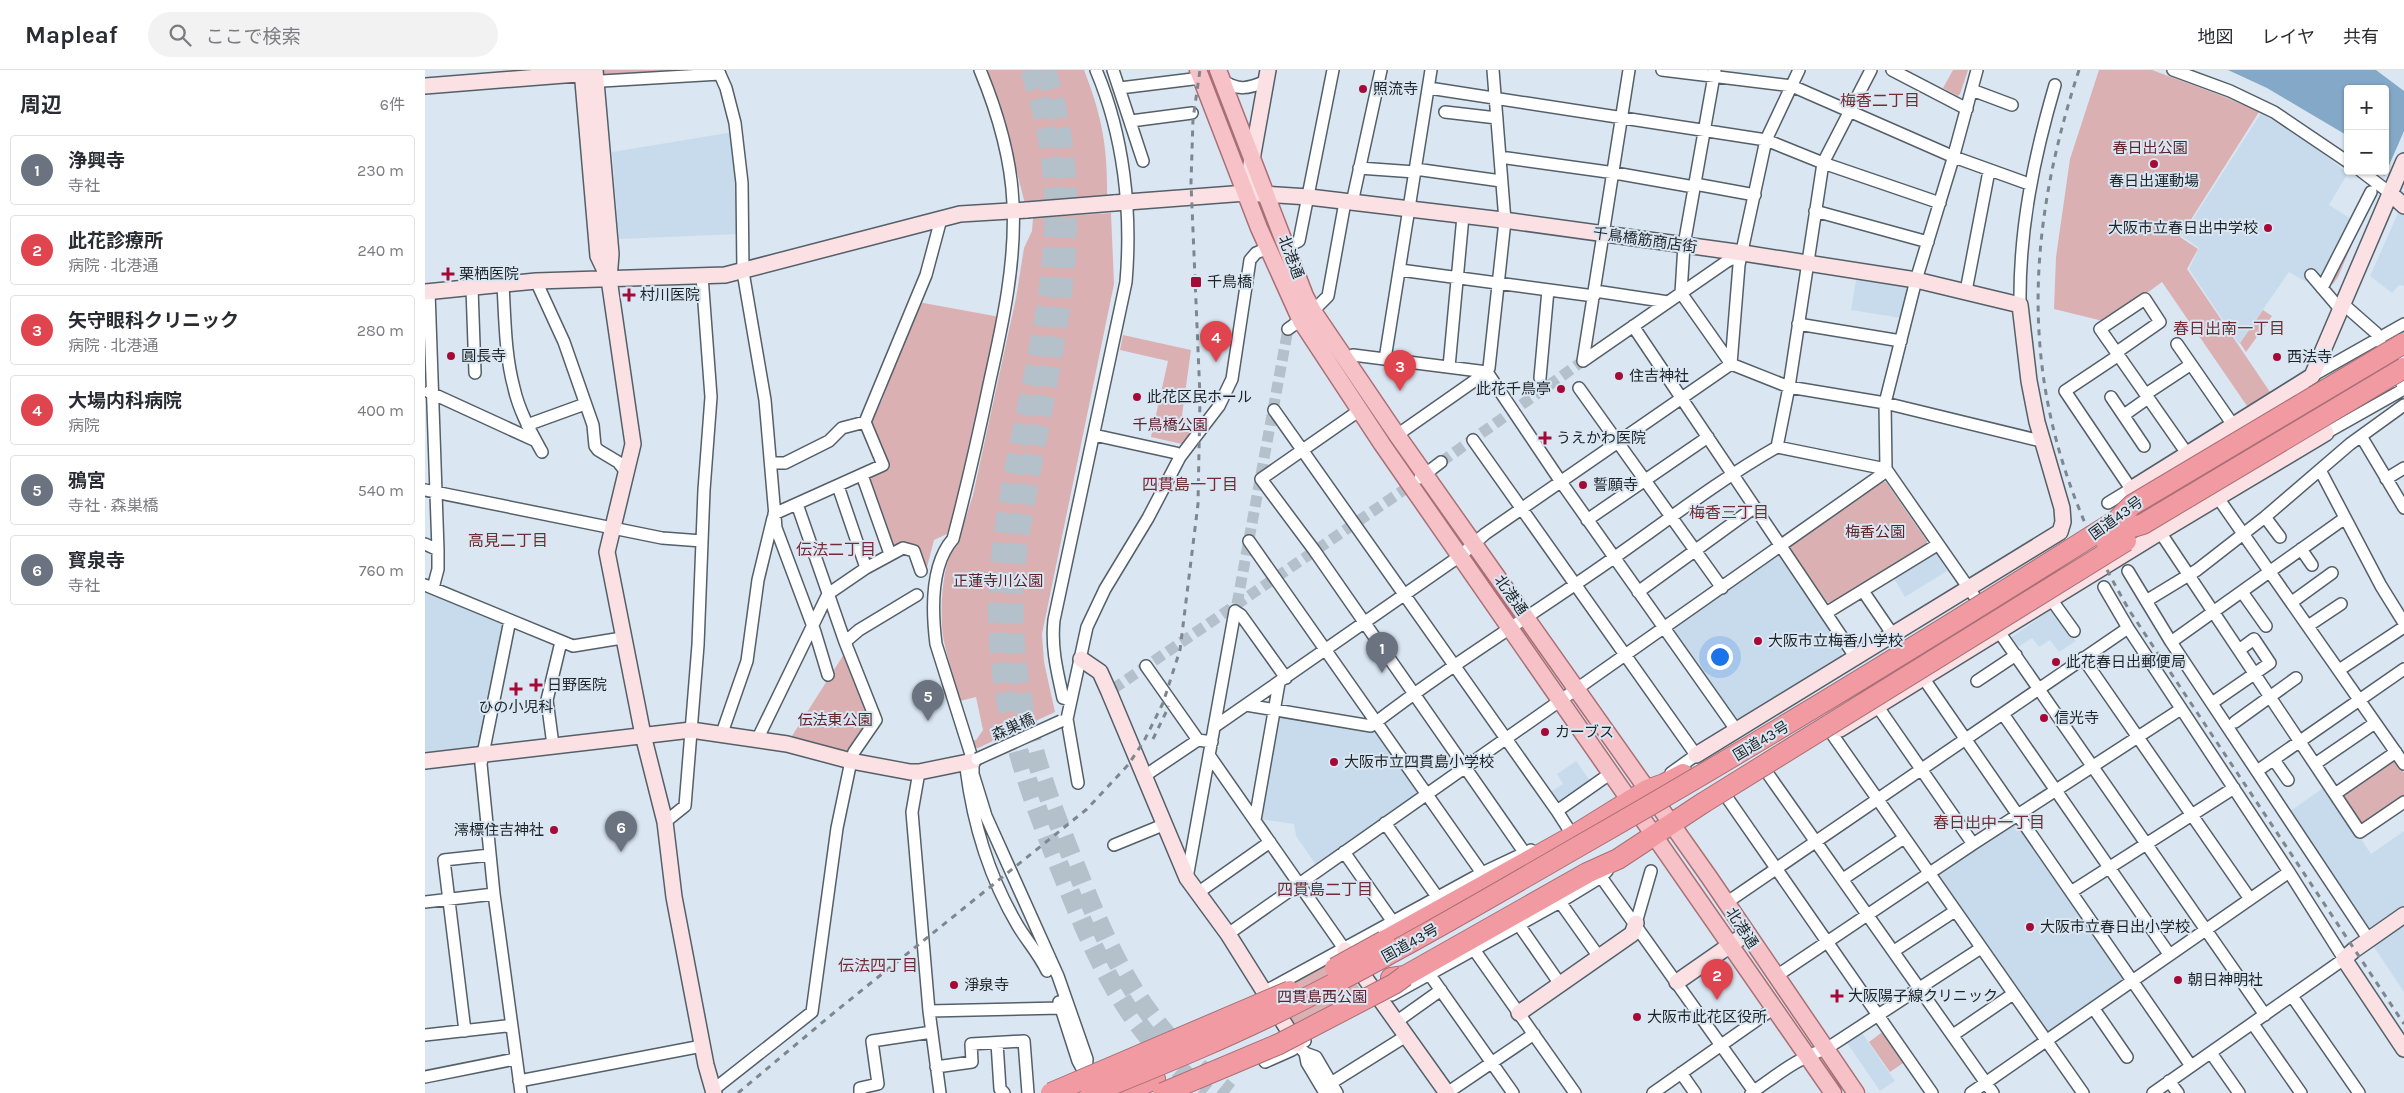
<!DOCTYPE html>
<html lang="ja">
<meta charset="utf-8">
<style>
:root{--surface:#fff;--page:#f2f2f3;--text:#2b2b33;--muted:#7c7c81;--line:#e1e1e2;--accent:#0b8043}
body{margin:0;font-family:Karla,"Noto Sans JP",sans-serif;background:var(--page);color:var(--text)}
.controls{position:absolute;right:15px;top:15px;display:grid;overflow:hidden;border-radius:5px;box-shadow:0 1px 4px #0004}
.controls button{width:45px;height:45px;display:grid;place-items:center;padding:0;border:0;border-bottom:1px solid var(--line);background:var(--surface);color:var(--text);font:25px sans-serif}
.you{position:absolute;left:1294px;top:586px;width:18px;height:18px;margin:-12px;border:4px solid #fff;border-radius:50%;background:#1a73e8;box-shadow:0 0 0 8px #1a73e833}
.badge{display:grid;place-items:center;width:32px;height:32px;border-radius:50%;background:var(--accent);color:#fff;font-size:16px;font-weight:700}
.pin{position:absolute;translate:-50% -41px;filter:drop-shadow(0 1px 2px #0008)}
.pin::after{content:'';position:absolute;top:26px;width:18px;height:15px;background:inherit;clip-path:polygon(0 0,100% 0,50% 100%)}
.list{margin:0;padding:0;list-style:none}
h2{display:flex;justify-content:space-between;align-items:center;height:65px;margin:0;padding:0 20px;font-size:21px}
h2 small{font-size:16px;font-weight:400;color:var(--muted)}
.list li{display:grid;grid-template-columns:32px 1fr auto;gap:15px;align-items:center;box-sizing:border-box;height:70px;margin:0 10px 10px;padding:0 10px;border:1px solid var(--line);border-radius:5px}
.list b{display:block;font-size:19px;white-space:nowrap}
.list p{margin:0;font-size:16px;white-space:nowrap;color:var(--muted)}
.list em{font-size:16px;font-style:normal;color:var(--muted)}
.icon{flex:none;width:28px;height:28px;fill:none;stroke:currentColor;stroke-width:2;stroke-linecap:round;stroke-linejoin:round}
.map{position:relative;flex:none;width:1979px;height:1023px;overflow:hidden}
header{display:flex;align-items:center;gap:30px;box-sizing:border-box;height:70px;padding:0 25px;background:var(--surface);border-bottom:1px solid var(--line)}
header strong{font-size:24px}
nav{display:flex;gap:28px;margin-inline-start:auto;font-size:18px}
.search{width:350px;height:45px;background:var(--page);display:flex;align-items:center;gap:12px;box-sizing:border-box;padding:0 18px;border-radius:28px;color:var(--muted);font-size:19px}
main{display:flex}
aside{flex:1;background:var(--surface)}
.map>svg:first-child{display:block}
.built{fill:#c8dbec}
.green{fill:#dbb0b2}
.water{fill:#84a8c7}
.pier{fill:#dae7f3}
.lines{fill:none;stroke-linecap:round;stroke-linejoin:round}
.street-tunnel{stroke:#b4c0ca;stroke-width:11;stroke-dasharray:11 5.5;stroke-linecap:butt}
.highway-tunnel{stroke:#b4c0ca;stroke-width:20;stroke-dasharray:20 10;stroke-linecap:butt}
.street-casing{stroke:#545f68;stroke-width:14}
.secondary-casing{stroke:#545f68;stroke-width:18}
.primary-casing{stroke:#a87076;stroke-width:19}
.highway-casing{stroke:#a87076;stroke-width:22}
.street{stroke:#fff;stroke-width:11}
.secondary{stroke:#fbe1e3;stroke-width:15}
.primary{stroke:#f7c2c7;stroke-width:16}
.highway{stroke:#f29aa1;stroke-width:20}
.rail{stroke:#7e878f;stroke-width:3;stroke-dasharray:6 6;stroke-linecap:butt}
.street-bridge-casing{stroke:#545f68;stroke-width:14;stroke-linecap:butt}
.secondary-bridge-casing{stroke:#545f68;stroke-width:18;stroke-linecap:butt}
.highway-bridge-casing{stroke:#a87076;stroke-width:22;stroke-linecap:butt}
.street-bridge{stroke:#fff;stroke-width:11}
.secondary-bridge{stroke:#fbe1e3;stroke-width:15}
.highway-bridge{stroke:#f29aa1;stroke-width:20}
.poi-dot{fill:#a50936;stroke:#dae7f3;stroke-width:2}
.labels{text-anchor:middle;stroke-width:4;stroke-linejoin:round;paint-order:stroke}
.poi-label{font-size:15px;fill:#1e2327;stroke:#dae7f3;text-anchor:start}
.park-label{font-size:15px;fill:#5f212a;stroke:#dae7f3}
.street-label{font-size:15px;fill:#1e2327;stroke:#dae7f3}
.neighbourhood-label{font-size:16px;fill:#732c35;stroke:#dae7f3}
</style>
<header>
<strong>Mapleaf</strong>
<div class="search"><svg class="icon" aria-label="search" viewBox="0 0 24 24"><circle cx="10" cy="10" r="6"/><path d="M15 15l6 6"/></svg>ここで検索</div>
<nav><a>地図</a><a>レイヤ</a><a>共有</a></nav>
</header>
<main>
<aside>
<h2>周辺<small>6件</small></h2>
<ul class="list">
<li><span class="badge" style="background:#6b7280">1</span><div><b>浄興寺</b><p>寺社</p></div><em>230 m</em></li>
<li><span class="badge" style="background:#e0444e">2</span><div><b>此花診療所</b><p>病院 · 北港通</p></div><em>240 m</em></li>
<li><span class="badge" style="background:#e0444e">3</span><div><b>矢守眼科クリニック</b><p>病院 · 北港通</p></div><em>280 m</em></li>
<li><span class="badge" style="background:#e0444e">4</span><div><b>大場内科病院</b><p>病院</p></div><em>400 m</em></li>
<li><span class="badge" style="background:#6b7280">5</span><div><b>鴉宮</b><p>寺社 · 森巣橋</p></div><em>540 m</em></li>
<li><span class="badge" style="background:#6b7280">6</span><div><b>寳泉寺</b><p>寺社</p></div><em>760 m</em></li>
</ul>
</aside>
<div class="map">
<svg width="1979" height="1023" viewBox="0 0 1979 1023">
<rect width="100%" height="100%" fill="#dae7f3"/>
<!-- built -->
<path class="built" d="M1836,43L1884,73L1923,103L1904,135L1928,150L1899,209L1889,200L1881,212L1864,202L1814,274L1764,199L1774,178L1757,166Z
M308,62L314,164L194,169L187,82Z
M1973,143H1979V216L1974,215L1967,223L1945,206Z
M1431,210L1480,217L1483,222L1476,248L1426,240Z
M1507,483L1512,484L1522,501L1480,527L1468,507Z
M1350,486L1356,487L1417,579V585L1314,649L1308,647L1249,563L1250,556Z
M0,519L78,552L81,561L57,675L53,678L0,686Z
M1629,538L1651,571L1634,582L1625,570L1614,577L1607,568L1592,578L1585,568Z
M856,645L950,661L993,721L992,724L891,795L871,766L869,754L835,749L852,647Z
M1151,691L1166,712L1133,733L1125,722L1138,714L1132,704Z
M1901,716L1946,784L1979,761V840L1945,860L1864,742Z
M1587,754H1592L1698,906V911L1626,962H1621L1513,808V803Z
M1979,852V922L1947,874Z
M1435,960L1470,1011L1455,1021L1420,970Z"/>
<!-- green -->
<path class="green" d="M178,0H266L179,6Z
M562,0H659C677,46 683,78 682,128L600,134L577,44Z
M1528,0H1543L1535,24L1533,26L1518,18Z
M1674,0H1727L1800,27L1834,42L1755,167L1773,179L1762,199L1845,322L1822,336L1737,212L1682,252L1629,239L1631,187L1645,89Z
M686,143L689,214L617,564L619,592L630,642L553,678L547,677L546,671L551,670L558,660L551,627L535,631C529,609 522,588 518,566C515,547 516,488 532,476L548,425L591,228L599,178L607,161L608,148Z
M1936,153L1913,207L1908,214L1904,213Z
M493,232L575,247L538,413L522,464L509,470L500,505L490,478L470,479L467,476L442,408L460,397L445,355L457,330Z
M1838,240L1847,246L1821,282L1815,273Z
M698,265L766,280L757,345L771,357L757,374L726,367L743,291L695,280Z
M1456,411L1461,412L1502,471L1501,476L1407,533L1402,532L1365,479V475Z
M419,584L442,643C440,656 432,677 419,682L365,669Z
M1966,689L1971,690L1979,703V728L1936,756L1915,725Z
M908,891L922,900L935,919L929,923L937,936L875,962L852,926L853,921Z
M1460,960L1481,991L1465,1002L1444,972Z"/>
<!-- water -->
<path class="water" d="M1803,0H1951L1979,21V118L1958,105L1962,94L1960,19H1923V66L1842,18Z"/>
<!-- pier -->
<path class="pier" d="M1979,61V120L1959,107Z"/>
<g class="lines">
<!-- street-tunnel -->
<path class="street-tunnel" d="M1016,392L1158,291
M812,534L863,259
M688,619L986,415"/>
<!-- highway-tunnel -->
<path class="highway-tunnel" d="M605,0C622,50 631,103 629,156C625,286 573,413 573,545C574,641 603,720 639,808C676,899 702,959 781,1023
M621,0C665,141 631,261 606,400C599,438 591,476 589,514C585,623 612,702 652,800C691,898 719,957 804,1023"/>
<defs>
<path id="street" d="M293,0L301,18L310,53L317,113L318,202L340,330L351,458L390,562L403,605
M555,0C572,41 586,88 588,133C591,192 578,252 565,310C554,363 542,416 528,469C505,495 507,542 511,574L548,691V704L561,746L633,906L662,989L661,1005
M688,0L718,91
M1237,0L1367,16L1529,87L1604,114
M1290,0L1259,175L1256,223L1306,294L1364,317L1460,333L1616,371
M1467,0L1542,39
M1552,0L1527,92L1491,210L1460,333L1461,399L1840,945
M1748,0L1805,21L1849,42L1923,92
M797,10C813,21 823,19 841,11
M177,11L295,4
M695,18L776,8
M1004,18L1341,70L1398,93L1515,133
M1547,20L1587,35
M1020,42L1072,48
M706,51L767,43
M1075,87L1190,103L1269,117
M934,98L990,102
M990,99L1076,111
M1936,101L1965,123
M1270,114L1330,125
M927,133L956,0
M1390,141L1503,172
M861,177L874,171L908,0
M975,200L1169,226
M1886,205L1915,239
M111,211L139,272L168,355L170,376L173,380L193,392L202,403
M78,215C80,249 80,285 89,318C94,341 106,362 117,382
M47,218L50,303
M1897,218L1946,122
M1170,221L1243,232
M1541,221L1564,101
M4,222L13,480V499L8,518
M1918,234L1951,263L1979,318
M1595,235C1594,159 1609,87 1630,15
M1373,254L1476,271
M1208,256L1431,588
M863,259L888,241L903,226L920,132
M1752,274L1808,355
M1692,282L1735,252L1720,229L1675,259C1776,404 1878,549 1979,694
M960,289L1006,0
M920,291L928,285L1062,302
M1158,291L1204,0
M1158,291L1301,192L1318,183
M1306,294L1314,195L1341,70L1374,0
M1024,297L1038,146
M1062,302L1136,412L1312,661
M1887,306L1979,254
M1115,308L1123,220
M1154,318L1297,518
M4,322L111,371
M1721,324L1765,295
M1686,327L1719,376
M849,340L1132,741L1148,766L1143,767
M935,340L836,409L889,480L1099,782
M1699,345L1723,328
M102,355L160,334
M1901,363L1979,319
M669,365L751,383L755,387
M972,365L1062,302L1064,298L1080,151L1068,0
M1936,366L1979,438
M1048,370L1271,685L1246,703
M1352,377L1364,317L1398,93L1446,0
M347,393H360L404,371L417,358L440,352L501,205L516,149
M1895,400L1956,516L1979,553
M437,405L465,484
M995,408L1016,392
M1961,409L1979,398
M413,416L441,498
M0,420L237,468L277,471
M1683,433L1706,419L1640,321L1694,285
M349,444L458,395L440,352
M1840,447L1855,467
M1162,450L1283,367
M1739,468L1935,762L1979,732
M824,471L1057,803
M0,474L13,480
M1876,479L1887,495
M1703,501L1746,572L1944,870
M0,515L148,576L197,568
M1679,517L1703,558L1864,802L1919,889L1728,1023
M1438,521L1468,565
M1213,522L1330,437
M1817,522L1841,556
M1626,529L1649,561
M1721,531L1772,500L1840,447L1925,374L1979,335
M1867,532L1907,503
M1401,543L1512,475
M85,550L56,694L69,824L96,1023
M1883,556L1916,534
M420,572L434,560L492,525
M1746,572L1920,448
M1658,588L1825,829
M721,596L773,670L787,672
M1914,600L1979,557
M1499,609L1766,996
M1552,611L1591,585
M645,630L638,628C632,601 626,577 629,550L701,212C707,141 699,66 671,0
M1787,633L1845,593L1829,569L1814,580
M821,635L946,656C1017,601 1093,554 1167,503C1229,461 1287,414 1352,377L1461,399
M1453,637L1548,774
M1578,644L1744,884
M1810,652L1871,608
M789,657L1035,486L1060,464L1306,294
M297,663L322,591L333,510L348,448
M1407,664L1658,1023
M332,670L403,524L441,498L478,478L489,481L496,501
M128,675L122,630L136,572
M784,685L920,880
M1849,690L1863,710
M1890,694L1950,653
M541,698C548,754 564,807 593,856C602,871 614,884 622,901
M1832,701L1979,599
M494,702L487,742L504,941L515,1023
M1343,704L1568,1023
M718,707L773,670
M653,713L642,649L662,557L680,519L723,448L755,387L794,336L807,309L825,190L831,183L843,178
M1910,724L1971,682
M1303,729L1507,1023
M1132,741L1186,703
M830,750L854,613
M240,752L260,736L273,575L279,420L286,327L277,206
M960,753L1013,828
M689,775L738,755
M919,782L968,852
M1176,807L1330,1023
M762,808L810,541L816,545L861,608
M1418,809L1479,768
M774,822L845,772
M1646,822L1809,718
M0,832L69,824
M1135,832L1174,887
M1301,833L1703,558
M1211,853L1226,801
M1094,855L1135,914
M803,864L1456,405L1461,399
M1050,881L1150,1023
M1469,881L1530,841
M1005,905L1088,1023
M1350,907L1548,774L1756,639
M839,922L1057,803L1106,780
M967,925L1135,832L1176,807L1182,801
M1867,926L1934,1023
M634,932L653,991L661,1006
M1669,939L1702,987
M504,941L636,938
M971,952L1016,920
M1828,954L1876,1023
M40,961L19,790L65,785
M0,965L81,956L86,958
M1528,965L1588,924
M572,973L575,1019L579,1023
M872,974L880,983L891,987L912,1023
M880,983L882,993L900,1023
M1786,983L1814,1023
M840,992L867,980L880,971
M511,997L547,992L546,974L599,971L603,1023
M1256,1003L1270,1023
M0,1007L90,989
M94,1011L277,976
M1744,1011L1753,1023
M906,1013L981,966
M288,1020L387,942L412,758L426,691L429,682L451,650L420,572L372,434
M435,1023V1018L453,1014L447,971L507,962
M1022,1023L1109,964
M1228,1023L1349,938
M1326,1023C1351,1006 1372,988 1401,979L1556,878
M1546,1023L1864,802"/>
<path id="secondary" d="M157,0L173,186L183,207
M170,0L186,184L184,209L208,374L182,482L218,665L240,752L249,827L281,995L289,1023
M0,16L165,3
M821,123L843,0
M1965,123L1979,136
M689,133L821,123L884,127L1086,151L1318,183L1491,210L1595,235L1604,311L1612,352L1637,438L1638,452L1635,462L1271,685
M0,222L111,211L300,205L535,144L602,140
M1729,459L1706,419L1887,306L1979,91
M656,589L675,602L684,622L762,808L803,864L872,974
M1415,659L1732,464L1901,363L1874,315
M0,691L266,660L362,674L426,691L485,702H494L548,691
M1979,845L1929,880L1919,889L1979,979
M920,880L1022,1023
M1252,912L1321,864
M1094,943L1207,864L1211,853"/>
<path id="primary" d="M773,0L834,158L876,251L957,374L1408,1023
M793,0L880,226L888,241L972,365L1284,807L1431,1023"/>
<path id="highway" d="M959,871L1148,766L1222,720L1239,714L1258,704
M966,908L980,906L1162,803L1193,789L1278,733
M697,1023L730,1009"/>
</defs>
<!-- street casing -->
<use href="#street" class="street-casing"/>
<!-- secondary casing -->
<use href="#secondary" class="secondary-casing"/>
<!-- primary casing -->
<use href="#primary" class="primary-casing"/>
<!-- highway casing -->
<use href="#highway" class="highway-casing"/>
<!-- street -->
<use href="#street" class="street"/>
<!-- secondary -->
<use href="#secondary" class="secondary"/>
<!-- primary -->
<use href="#primary" class="primary"/>
<!-- highway -->
<use href="#highway" class="highway"/>
<!-- rail -->
<path class="rail" d="M1654,0C1589,199 1598,361 1706,543L1979,954
M728,669L744,636
M313,1023L411,941L662,739L703,695L719,671L738,633L755,580L773,434L775,327L766,113L768,49L775,0"/>
<defs>
<path id="street-bridge" d="M552,689L636,651"/>
<path id="secondary-bridge" d="M602,140L689,133"/>
<path id="highway-bridge" d="M1681,471L1698,460L1718,454L1979,298
M1278,733L1701,471
M910,898L959,871
M626,1023L865,921
M666,1023C738,994 809,965 877,930C972,882 1064,828 1156,775C1338,671 1515,562 1692,450L1707,435L1979,273
M738,1023L854,974L969,914L980,906"/>
</defs>
<!-- street-bridge casing -->
<use href="#street-bridge" class="street-bridge-casing"/>
<!-- secondary-bridge casing -->
<use href="#secondary-bridge" class="secondary-bridge-casing"/>
<!-- highway-bridge casing -->
<use href="#highway-bridge" class="highway-bridge-casing"/>
<!-- street-bridge -->
<use href="#street-bridge" class="street-bridge"/>
<!-- secondary-bridge -->
<use href="#secondary-bridge" class="secondary-bridge"/>
<!-- highway-bridge -->
<use href="#highway-bridge" class="highway-bridge"/>
</g>
<!-- markers -->
<g class="poi-dot">
<circle cx="938" cy="19" r="5"/>
<circle cx="1729" cy="94" r="5"/>
<circle cx="1843" cy="158" r="5"/>
<path d="M20.5 196.5h5v5h5v5h-5v5h-5v-5h-5v-5h5z"/>
<rect x="765" y="206" width="12" height="12" rx="2.5"/>
<path d="M201.5 217.5h5v5h5v5h-5v5h-5v-5h-5v-5h5z"/>
<circle cx="26" cy="286" r="5"/>
<circle cx="1852" cy="287" r="5"/>
<circle cx="1194" cy="306" r="5"/>
<circle cx="1136" cy="319" r="5"/>
<circle cx="712" cy="327" r="5"/>
<path d="M1117.5 360.5h5v5h5v5h-5v5h-5v-5h-5v-5h5z"/>
<circle cx="1158" cy="415" r="5"/>
<circle cx="1333" cy="571" r="5"/>
<circle cx="1631" cy="592" r="5"/>
<path d="M108.5 607.5h5v5h5v5h-5v5h-5v-5h-5v-5h5z"/>
<path d="M88.5 611.5h5v5h5v5h-5v5h-5v-5h-5v-5h5z"/>
<circle cx="1619" cy="648" r="5"/>
<circle cx="1120" cy="662" r="5"/>
<circle cx="909" cy="692" r="5"/>
<circle cx="129" cy="760" r="5"/>
<circle cx="1605" cy="857" r="5"/>
<circle cx="1753" cy="910" r="5"/>
<circle cx="529" cy="915" r="5"/>
<path d="M1409.5 918.5h5v5h5v5h-5v5h-5v-5h-5v-5h5z"/>
<circle cx="1212" cy="947" r="5"/>
</g>
<g class="labels">
<!-- poi labels -->
<g class="poi-label">
<text x="948" y="24">照流寺</text>
<text x="1729" y="116" text-anchor="middle">春日出運動場</text>
<text x="1833" y="163" text-anchor="end">大阪市立春日出中学校</text>
<text x="34" y="209">栗栖医院</text>
<text x="782" y="217">千鳥橋</text>
<text x="215" y="230">村川医院</text>
<text x="36" y="291">圓長寺</text>
<text x="1862" y="292">西法寺</text>
<text x="1204" y="311">住吉神社</text>
<text x="1126" y="324" text-anchor="end">此花千鳥亭</text>
<text x="722" y="332">此花区民ホール</text>
<text x="1131" y="373">うえかわ医院</text>
<text x="1168" y="420">誓願寺</text>
<text x="1343" y="576">大阪市立梅香小学校</text>
<text x="1641" y="597">此花春日出郵便局</text>
<text x="122" y="620">日野医院</text>
<text x="91" y="642" text-anchor="middle">ひの小児科</text>
<text x="1629" y="653">信光寺</text>
<text x="1130" y="667">カーブス</text>
<text x="919" y="697">大阪市立四貫島小学校</text>
<text x="119" y="765" text-anchor="end">澪標住吉神社</text>
<text x="1615" y="862">大阪市立春日出小学校</text>
<text x="1763" y="915">朝日神明社</text>
<text x="539" y="920">淨泉寺</text>
<text x="1423" y="931">大阪陽子線クリニック</text>
<text x="1222" y="952">大阪市此花区役所</text>
</g>
<!-- park labels -->
<g class="park-label">
<text x="1725" y="83">春日出公園</text>
<text x="745" y="360">千鳥橋公園</text>
<text x="1450" y="467">梅香公園</text>
<text x="573" y="516">正蓮寺川公園</text>
<text x="410" y="655">伝法東公園</text>
<text x="897" y="932">四貫島西公園</text>
</g>
<!-- street labels -->
<g class="street-label">
<text transform="translate(1220 170) rotate(8)" y="5">千鳥橋筋商店街</text>
<text transform="translate(866 187) rotate(69)" y="5">北港通</text>
<text transform="translate(1691 448) rotate(-36)" y="5">国道43号</text>
<text transform="translate(1086 525) rotate(55)" y="5">北港通</text>
<text transform="translate(588 657) rotate(-24)" y="5">森巣橋</text>
<text transform="translate(1336 671) rotate(-31)" y="5">国道43号</text>
<text transform="translate(1317 858) rotate(57)" y="5">北港通</text>
<text transform="translate(985 873) rotate(-29)" y="5">国道43号</text>
</g>
<!-- neighbourhood labels -->
<g class="neighbourhood-label">
<text x="1455" y="36">梅香二丁目</text>
<text x="1804" y="264">春日出南一丁目</text>
<text x="765" y="420">四貫島一丁目</text>
<text x="1304" y="448">梅香三丁目</text>
<text x="83" y="476">高見二丁目</text>
<text x="411" y="485">伝法二丁目</text>
<text x="1564" y="758">春日出中一丁目</text>
<text x="900" y="825">四貫島二丁目</text>
<text x="453" y="901">伝法四丁目</text>
</g>
</g>
</svg>
<div class="controls">
<button>+</button>
<button>−</button>
</div>
<div class="you"></div>
<div class="pin badge" style="left:957px;top:603px;background:#6b7280">1</div>
<div class="pin badge" style="left:1292px;top:930px;background:#e0444e">2</div>
<div class="pin badge" style="left:975px;top:321px;background:#e0444e">3</div>
<div class="pin badge" style="left:791px;top:292px;background:#e0444e">4</div>
<div class="pin badge" style="left:503px;top:651px;background:#6b7280">5</div>
<div class="pin badge" style="left:196px;top:782px;background:#6b7280">6</div>
</div>
</main>
